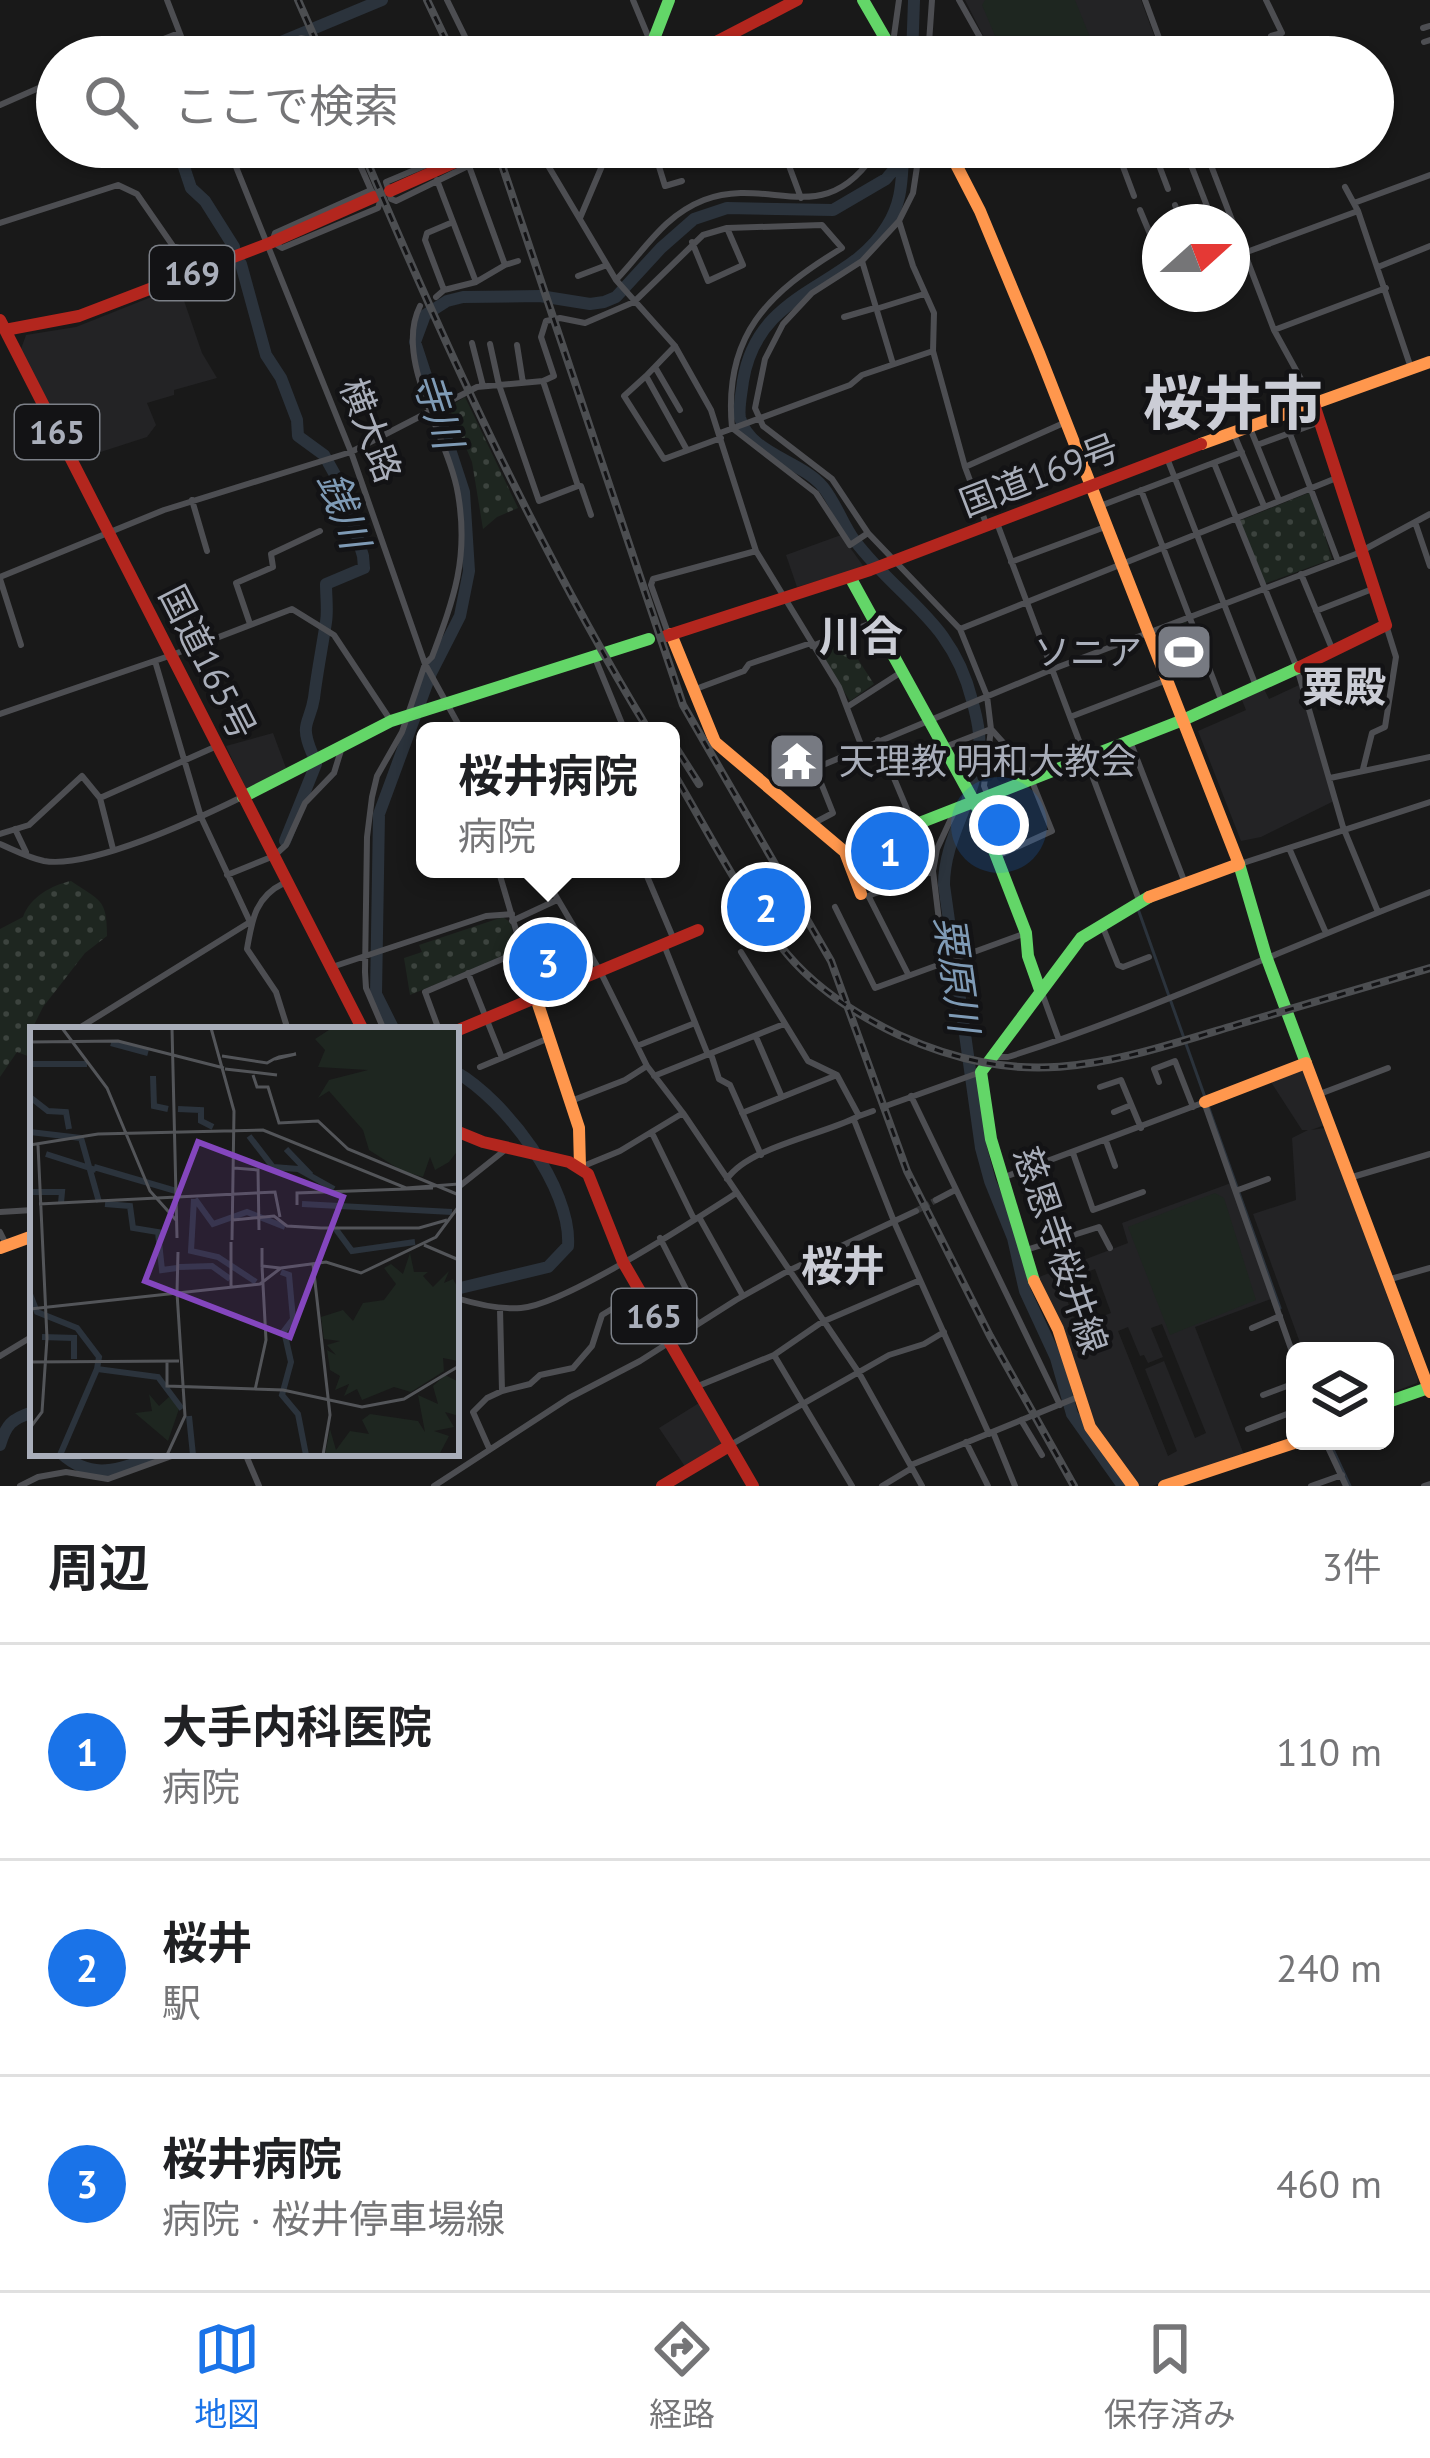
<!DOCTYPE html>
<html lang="ja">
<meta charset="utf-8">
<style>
:root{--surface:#fff;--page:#f2f2f2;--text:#202124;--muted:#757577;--line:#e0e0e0;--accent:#1a73e8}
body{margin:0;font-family:"PT Sans","Noto Sans JP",sans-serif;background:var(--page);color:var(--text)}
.controls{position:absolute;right:36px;bottom:36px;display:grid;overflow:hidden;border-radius:18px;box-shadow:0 3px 9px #0004}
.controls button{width:108px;height:108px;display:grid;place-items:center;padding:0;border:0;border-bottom:3px solid var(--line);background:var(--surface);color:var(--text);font:60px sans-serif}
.compass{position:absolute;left:1142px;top:204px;width:108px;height:108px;border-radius:50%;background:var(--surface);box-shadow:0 3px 9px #0004;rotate:69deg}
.you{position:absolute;left:999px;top:825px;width:42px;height:42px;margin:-30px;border:9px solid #fff;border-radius:50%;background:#1a73e8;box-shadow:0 0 0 18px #1a73e833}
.badge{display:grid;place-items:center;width:78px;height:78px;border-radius:50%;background:var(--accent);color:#fff;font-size:39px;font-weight:700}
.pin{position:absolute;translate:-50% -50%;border:6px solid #fff;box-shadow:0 3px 12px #0006}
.popup{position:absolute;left:416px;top:722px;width:264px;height:156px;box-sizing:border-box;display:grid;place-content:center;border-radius:18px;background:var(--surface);filter:drop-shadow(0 3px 9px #0005);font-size:39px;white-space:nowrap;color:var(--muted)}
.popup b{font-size:45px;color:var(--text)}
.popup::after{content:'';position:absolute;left:50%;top:100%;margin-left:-24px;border:24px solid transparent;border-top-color:var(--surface)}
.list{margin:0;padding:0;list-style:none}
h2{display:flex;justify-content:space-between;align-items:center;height:156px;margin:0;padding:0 48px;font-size:51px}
h2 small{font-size:39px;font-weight:400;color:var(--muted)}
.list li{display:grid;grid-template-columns:78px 1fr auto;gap:36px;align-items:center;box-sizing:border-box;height:216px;padding:0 48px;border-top:3px solid var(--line)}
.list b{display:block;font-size:45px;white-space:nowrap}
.list p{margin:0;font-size:39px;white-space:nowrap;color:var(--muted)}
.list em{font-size:39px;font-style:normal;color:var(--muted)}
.icon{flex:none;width:66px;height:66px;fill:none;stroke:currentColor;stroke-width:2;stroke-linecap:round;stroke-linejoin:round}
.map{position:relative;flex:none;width:1430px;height:1486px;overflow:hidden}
.search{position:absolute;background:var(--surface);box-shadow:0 3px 9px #0004;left:36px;right:36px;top:36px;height:132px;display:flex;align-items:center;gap:30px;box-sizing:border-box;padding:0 42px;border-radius:66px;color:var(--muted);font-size:45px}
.sheet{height:804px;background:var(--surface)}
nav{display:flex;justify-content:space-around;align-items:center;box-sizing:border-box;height:168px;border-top:3px solid var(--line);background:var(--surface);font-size:33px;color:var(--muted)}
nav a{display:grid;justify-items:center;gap:6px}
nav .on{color:var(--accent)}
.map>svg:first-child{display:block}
.built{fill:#232325;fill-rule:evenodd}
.grass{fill:url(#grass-dots)}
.pitch{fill:#1e2620}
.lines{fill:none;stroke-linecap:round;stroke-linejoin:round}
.stream{stroke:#2b333c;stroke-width:3}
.river{stroke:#2b333c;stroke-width:12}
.street-tunnel{stroke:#363739;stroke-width:6;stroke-dasharray:6 3;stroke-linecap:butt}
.street{stroke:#4d4e52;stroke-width:6}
.fast{stroke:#63d668;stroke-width:12}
.slow{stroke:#ff974d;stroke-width:12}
.jam{stroke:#b3261e;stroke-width:12}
.rail-casing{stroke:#4c4e51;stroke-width:8}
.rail{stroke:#131315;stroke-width:3;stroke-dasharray:9;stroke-linecap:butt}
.labels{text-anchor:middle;stroke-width:9;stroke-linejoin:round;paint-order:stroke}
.shield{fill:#131315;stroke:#7c8088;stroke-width:3}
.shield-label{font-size:33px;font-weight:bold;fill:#a9aeba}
.street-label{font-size:36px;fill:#a9aeba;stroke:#131315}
.poi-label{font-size:36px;fill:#a9aeba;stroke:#131315;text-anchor:end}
.water-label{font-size:39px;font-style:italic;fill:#7f9bb6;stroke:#131315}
.quarter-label{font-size:42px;font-weight:bold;fill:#cbcdd6;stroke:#131315}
.town-label{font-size:60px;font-weight:bold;fill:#cbcdd6;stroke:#131315}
.inset-river{fill:none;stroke:#2b333c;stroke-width:6}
.inset-road{fill:none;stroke:#535559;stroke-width:3}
.view{fill:#8446be;fill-opacity:0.15;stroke:#8446be;stroke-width:6}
.inset-edge{fill:none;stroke:#a9aeba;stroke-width:6}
</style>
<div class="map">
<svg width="1430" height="1486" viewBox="0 0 1430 1486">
<defs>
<pattern id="grass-dots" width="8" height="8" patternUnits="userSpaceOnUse" patternTransform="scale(3)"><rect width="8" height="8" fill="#1e2620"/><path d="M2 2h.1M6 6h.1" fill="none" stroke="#3c433e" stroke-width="1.8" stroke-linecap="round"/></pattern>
</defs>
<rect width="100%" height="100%" fill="#191919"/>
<!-- built -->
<path class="built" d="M965,0H1141L1162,57H994Z
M179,286L202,353L217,378L174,390V395L147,403L156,425L147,437L76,460L21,349L26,335L76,327Z
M841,535L864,567L797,587L786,555Z
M1299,685L1334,801L1261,837L1241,841L1198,731L1246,710L1242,700L1264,689L1269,699Z
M273,733L286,768L246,789L226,746Z
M1303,1068L1325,1125L1311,1130L1325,1128L1418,1379L1417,1383L1385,1395V1351H1303L1253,1214L1296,1200L1292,1138L1308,1130H1302L1269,1079Z
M1231,1183L1271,1299L1195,1327L1244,1455L1152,1486H1138L1090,1418L1068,1341L1039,1277L1128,1243L1122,1223ZM1095,1269L1111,1313L1077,1326L1060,1282ZM1162,1324L1206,1433L1195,1438L1164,1361L1145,1369L1177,1451L1168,1456L1118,1331L1128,1327L1140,1356L1144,1355L1148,1363L1163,1357L1151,1328Z
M699,1403L725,1444L686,1468L659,1428Z"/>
<!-- grass -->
<path class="grass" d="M465,397L518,508L497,517L483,529L472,462L449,407Z
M1311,492L1332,559L1264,584L1239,521Z
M844,638L874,684L850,701L817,649Z
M71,881C100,901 107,898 107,936L85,953L43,1007L33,1027L44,1030H33V1058L17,1052L0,1077V929L23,917C30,897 52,885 71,881Z
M503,917L510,922L518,950L410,995L404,958L422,952L419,945Z"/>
<!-- pitch -->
<path class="pitch" d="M985,0H1075L1098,57H1004L982,5Z
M1186,622L1207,673L1181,681L1161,630Z
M1215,1193L1224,1198L1256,1300L1170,1335L1128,1227Z"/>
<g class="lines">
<!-- stream -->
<path class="stream" d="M1138,909L1280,1308
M1329,1441L1350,1486"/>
<!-- river -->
<path class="river" d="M245,57L382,0
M912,57L914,0
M171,147L180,155L191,188L205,201L234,247
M904,147C901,176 904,199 887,226C849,289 758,288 743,381C742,391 738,408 740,418C750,454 802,461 823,487C836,503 843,525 855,541C901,601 952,620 972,700C977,718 981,735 979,754C975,800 944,838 944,885L981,1148L990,1181L1013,1238L1025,1291L1056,1358L1072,1414L1123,1486
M241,264L266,355L281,378L297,420L298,436L324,455L343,489L363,556L364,568L326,584C326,597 328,610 326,622C322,648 317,673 314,698C310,724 299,722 312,753
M285,841L316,764
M394,1030L376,994L379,814L431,673L460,616L469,571L464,492L415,342L425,315L447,301L463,297L540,296L590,304L604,302L616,297L661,248L694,219L727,208L833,210L886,179L902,160
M456,1072C505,1100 572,1188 568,1246L548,1267L456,1289
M0,1445C6,1425 11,1419 33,1412
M61,1453C97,1486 126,1464 168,1453"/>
<!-- street-tunnel -->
<path class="street-tunnel" d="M916,1211L936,1200"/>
<!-- street -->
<path class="street" d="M167,0L189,57
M447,0L475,57
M633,0L650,41
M959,0L991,57
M1145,0L1166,57
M1423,28L1430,26
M730,38L737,57
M1424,42L1430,40
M117,57L179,33
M254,57L301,38L305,39L313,57
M891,57L899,0
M928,57L932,0
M1260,57L1277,51L1271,36L1282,33L1266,0
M0,105L57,80
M228,147L351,452L425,664L462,731
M352,147L371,190
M537,147L616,280L675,346L711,410L756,551L839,687L863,750
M613,147L618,157L637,147
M653,147L665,186L682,181
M782,147L801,198
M920,147L913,193L899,221L913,266L934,313L933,351L965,467L987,526
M1184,147L1212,219L1203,222
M1204,147L1274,330L1313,401
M1154,152L1168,189
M952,156L976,147
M1209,159L1242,147
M468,166L396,201L391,199L386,182L469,147
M469,166L505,265L518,261
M437,180L476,282
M1345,187L1358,211L1410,365
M371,190L380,202L378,208L282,248L272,242L275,233Z
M1134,196L1122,164L1165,147
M1354,203L1430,175
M1175,205L1181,222
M1140,210L1153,241L1160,239
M580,218L610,147
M899,221L862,261L812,293L783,324L765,359L755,408L763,426L832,479L868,533L960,629L1339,477
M0,223L118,185L137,194L173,246L217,260
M692,242L708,281L743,265L727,228
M1244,253L1358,211
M862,261L893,364
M1378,267L1430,246
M578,276L607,265
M616,280C645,250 663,216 704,200C772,174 825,235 879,147
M444,290L425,240L427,233L453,222
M436,297L444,290L476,282L505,265
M876,309L924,294
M844,317L875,308
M1274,330L1386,288
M472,343L483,386
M490,344L499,385L539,501L578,486L543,381
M517,345L523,383
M675,346L646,376L687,450
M655,367L680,410
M646,376L624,396L664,459L721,438
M1250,428L1279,500
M1233,432L1264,506
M720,433L850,385L862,375L933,351
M1290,434L1338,561
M1257,445L1320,422
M1167,458L1256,686
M1214,463L1297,668L1343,827L1378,912
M965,467L1066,422
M578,486H581L591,515
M1141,490L1222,702
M192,500L207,551
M1100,506L1242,452
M1415,522L1430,566
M997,523L1139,900
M1011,562L1105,527
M1301,574L1333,651
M0,577L164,510L351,452L477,387L543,381L554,376L541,337L546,321L560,318L585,323L634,302L703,235L727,228L822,225L842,248C768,293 723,335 732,428L816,493L850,545L868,533
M0,579L21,645
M1316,611L1375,588
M250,624L236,583L273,567L271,554L320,531
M960,629L987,696L991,729L1027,769L1052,831L997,856
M668,633L651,585L653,579L756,551
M812,646L874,622
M595,658L625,731
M155,661L201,817L250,922
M693,690L744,671L749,664L811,643
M847,707L903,671
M0,714L172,655L292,609L334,635L389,718
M1070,717L1167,680
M878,740L933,871L944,962
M1130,741L1185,883
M945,747L991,729L984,786L988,796
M1363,769L1372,733L1385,727L1396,657L1386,625
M1330,778L1430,757
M770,787L1053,669L1356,554L1430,514
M100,798L217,746
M812,824L833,813L815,768
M15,829L26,852
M0,834L29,825L82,776L100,798L113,849
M0,844C14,850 29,858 44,861C90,869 197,819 240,798
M1289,848L1326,933
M1240,864L1430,802
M498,869L536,998
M540,869L600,971L647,1066L683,1113L859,1373L922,1486
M644,869L674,940
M227,875L274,856L286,845L305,803L334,773L342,747
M284,883C255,897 252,920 247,949L276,992L288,1030
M868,896L933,871L937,849L955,810
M869,897L908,974
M835,907L875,988L1026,933
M512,921L557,900
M1102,925L1118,965L1123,967L1149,957
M664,945L708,1055
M741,952L808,1061L837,1075L859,1116L873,1111
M332,967L486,916L512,914
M468,973L502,1058
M1042,993L1059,1040
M76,1030L250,922
M384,1030L366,988L365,972L367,837L372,797L377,776L402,732L425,664L432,657C454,598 469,558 458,494C449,439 393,359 420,306
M439,1030L425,992L521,951
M756,1037L781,1095
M637,1046L695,1023
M711,1054L719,1079L730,1085L761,1155
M991,1057H1008C1153,1011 1289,946 1430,892
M480,1067L549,1038
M654,1076L784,1024
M1159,1082L1154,1069L1175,1061L1193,1107
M1100,1087L1121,1080L1141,1128
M1317,1095L1388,1068
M911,1096L1060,1405
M571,1101L625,1080L647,1066
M1204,1102L1295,1360
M883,1107L981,1072
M1114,1112L1131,1105
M742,1113L837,1075
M854,1120L895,1224L989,1434
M652,1133L694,1219
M1106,1141L1115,1166
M1073,1153L1093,1210L1143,1192
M581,1167L620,1151L683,1113
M1002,1178L1205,1102
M1349,1178L1430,1154
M727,1179C749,1147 822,1135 857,1117
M456,1189L505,1150
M1238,1190L1268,1179
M936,1200L955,1190
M0,1212L33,1210
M699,1217L743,1296
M0,1232L7,1246
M660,1238L688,1293L683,1297L697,1322
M1026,1250L1099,1227L1110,1248
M1387,1280L1430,1268
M456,1298C476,1304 500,1310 521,1308C564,1305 693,1221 735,1194
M1252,1328L1280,1316
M774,1355L852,1486
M0,1356L33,1336
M698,1386L774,1355L822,1322L918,1281
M502,1391L530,1384L540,1375L573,1368L592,1346L602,1315L640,1292
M1263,1395L1295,1383
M1021,1420L1042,1455
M1248,1429L1295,1411
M993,1432L1015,1486
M1325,1441L1346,1486
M966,1442L988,1486
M732,1444L889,1355L924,1344L944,1332
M489,1448L473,1412L487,1398L502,1391L500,1309
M245,1453L259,1486
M911,1465L1078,1397
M20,1486L38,1477L66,1472L108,1479L180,1453
M434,1486L569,1398L640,1361L736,1300L788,1271L916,1211
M882,1486L912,1468
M1311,1486L1342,1475
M1424,1486L1430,1484"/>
<!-- fast -->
<path class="fast" d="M863,0L896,57
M647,57L669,0
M850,577L978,809L1026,933L1028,956L1040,990
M243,797L391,721L649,639
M845,852L1183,720L1300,667
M1239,864L1266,956L1306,1063
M1034,1281L991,1139L981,1072L1081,938L1149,897
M1385,1403L1428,1388"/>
<!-- slow -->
<path class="slow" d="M947,147L980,211L1039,353L1239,864L1149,897
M1201,444L1430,362
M671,634L715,742L845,852L861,894
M536,998L579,1128L580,1167
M1205,1102L1306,1063L1430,1392
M0,1248L33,1236
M1034,1281L1058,1329L1090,1427L1133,1486
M1164,1486L1300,1441"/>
<!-- jam -->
<path class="jam" d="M687,57L797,0
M390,191L489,147
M0,320L363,1030
M5,330L79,316L270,243L374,197
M666,636L870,570L1201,444
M1300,667L1386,625L1313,401
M456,1031L698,930
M456,1131L483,1142L569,1162L588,1174L623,1262L753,1486
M662,1486L729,1446"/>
<defs>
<path id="rail" d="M298,0L323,57
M427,0L454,57
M361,147C445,347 536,545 649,731
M496,147L683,705L831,961L907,1171L990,1336L1074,1486
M671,740L699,784
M671,769C706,827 744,904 788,955C817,989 859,1016 899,1035C1028,1093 1109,1063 1236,1025C1301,1006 1366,987 1430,968"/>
</defs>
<!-- rail casing -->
<use href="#rail" class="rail-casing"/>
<!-- rail -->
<use href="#rail" class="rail"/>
</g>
<!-- icons -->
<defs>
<symbol id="stadium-square" viewBox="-11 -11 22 22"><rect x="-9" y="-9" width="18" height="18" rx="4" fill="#777a82" stroke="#131315"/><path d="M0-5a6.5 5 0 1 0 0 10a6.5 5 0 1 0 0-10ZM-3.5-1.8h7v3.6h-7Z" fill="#fff"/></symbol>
<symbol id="temple-square" viewBox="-11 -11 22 22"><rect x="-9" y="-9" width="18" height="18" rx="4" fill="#777a82" stroke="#131315"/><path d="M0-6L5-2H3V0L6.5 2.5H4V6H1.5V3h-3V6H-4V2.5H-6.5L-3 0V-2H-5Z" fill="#fff"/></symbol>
</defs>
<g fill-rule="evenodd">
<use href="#stadium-square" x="1151" y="619" width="66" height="66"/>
<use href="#temple-square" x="764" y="728" width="66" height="66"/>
</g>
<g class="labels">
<!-- shield labels -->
<g class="shield">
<rect x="150" y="246" width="84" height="54" rx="9"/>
<rect x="15" y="405" width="84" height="54" rx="9"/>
<rect x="612" y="1289" width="84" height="54" rx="9"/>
</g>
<g class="shield-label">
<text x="192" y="285">169</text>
<text x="57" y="444">165</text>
<text x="654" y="1328">165</text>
</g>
<!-- street labels -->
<g class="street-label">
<text transform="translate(371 430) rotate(69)" y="13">横大路</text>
<text transform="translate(1039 475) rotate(-21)" y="13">国道169号</text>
<text transform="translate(208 662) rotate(63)" y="13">国道165号</text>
<text transform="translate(1061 1250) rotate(71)" y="13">慈恩寺桜井線</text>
</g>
<!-- poi labels -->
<g class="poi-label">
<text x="1142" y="665">ソニア</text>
<text x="839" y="774" text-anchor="start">天理教 明和大教会</text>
</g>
<!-- water labels -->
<g class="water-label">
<text transform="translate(438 410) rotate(72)" y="14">寺川</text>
<text transform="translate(344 510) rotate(70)" y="14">銭川</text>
<text transform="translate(957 974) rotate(82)" y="14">粟原川</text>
</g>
<!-- quarter labels -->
<g class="quarter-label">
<text x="861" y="651">川合</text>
<text x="1344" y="702">粟殿</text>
<text x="843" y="1281">桜井</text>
</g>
<!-- town labels -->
<g class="town-label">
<text x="1233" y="425">桜井市</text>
</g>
</g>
<!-- overview -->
<g transform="translate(30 1027)">
<rect width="429" height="429" fill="#191919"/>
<path d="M302,1H429V122L419,135L405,143L400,130L393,150L372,144L339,123L333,103L299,64L288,71L299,53L338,43L288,40L295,23L285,12ZM380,226L384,245H398L393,249L403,260L419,244L414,256L423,252L429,263L428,334L413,331L414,344L381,365L364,360L332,373L327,362L314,369L319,357L305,363L310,349L300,343L297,323L306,328L297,318L310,314L294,312L291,290L313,283L323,294L333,276L354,273L366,257L354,241L361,237L373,247ZM415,348L429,355V389L415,385L424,400L404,404L419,409L409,428H295L300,402L306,423L320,404L339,407L332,393L340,387L388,394L395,405L388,368L408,377L403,359ZM119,367L129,379L139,370L150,379L138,414L105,386L122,384Z" fill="#1e2620"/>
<path class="inset-river" d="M81,16L118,26M0,37H57M123,49L124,79L138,82M0,70L18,84L36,85L39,102M148,82L171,83V94L183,100M0,105L51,111L69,175M219,109L243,140L268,142L304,162M256,122L281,148M16,127L66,143M64,140L146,164M0,165H32L31,176M164,172L161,224L188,230L226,255M165,172L183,197L217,185L255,200M75,177L100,179L103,201L128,205L132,243L147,241M272,177L422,185M305,201L322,224L385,215M149,240L182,239L200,252M251,245L259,248L263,292L254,304L261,335L252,368L268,387L276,428M0,267L7,285L47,301L69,330L67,342L128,350L152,382M12,310L44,311V332M159,389L163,428M30,428L67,342"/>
<path class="inset-road" d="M32,1L77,61L120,164L146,193M142,1L147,211M181,1L204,84L202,213M0,15L88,14L194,41M192,29L237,36L244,32L249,30L266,27L245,32M195,42L247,48M223,48L227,60H238L249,96L288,94L318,122L429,168M0,118L68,107L233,103L376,161L429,157M204,141L228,143L229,203M9,177L245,165L250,190M267,178V166L403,161M203,193L244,189L257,199L291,201H389L417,193M201,215V260M394,218L429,233M232,221V239L250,241M283,237L300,388L293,428M147,266L148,225M0,282L230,257L251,241L296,235L331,246L406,210L429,179M137,334V359L253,363L332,380L374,372L429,339M0,335L149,334M225,363L236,313L232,239M0,401L12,385L17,311L8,118M137,428L155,389L147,266"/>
<path class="view" d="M168,115L313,170L260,310L115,254Z"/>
<rect width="429" height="429" class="inset-edge"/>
</g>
</svg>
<div class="controls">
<button><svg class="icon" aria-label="layers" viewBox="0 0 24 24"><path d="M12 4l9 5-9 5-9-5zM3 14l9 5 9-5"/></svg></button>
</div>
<svg class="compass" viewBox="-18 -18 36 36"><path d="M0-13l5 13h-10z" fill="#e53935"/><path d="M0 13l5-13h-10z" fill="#757577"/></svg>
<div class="you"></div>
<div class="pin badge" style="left:890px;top:851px">1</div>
<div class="pin badge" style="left:766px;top:907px">2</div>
<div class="pin badge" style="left:548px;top:962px">3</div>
<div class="popup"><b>桜井病院</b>病院</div>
<div class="search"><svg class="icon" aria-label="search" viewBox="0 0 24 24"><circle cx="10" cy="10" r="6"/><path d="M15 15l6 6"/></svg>ここで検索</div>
</div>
<section class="sheet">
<h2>周辺<small>3件</small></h2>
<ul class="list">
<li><span class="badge">1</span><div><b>大手内科医院</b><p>病院</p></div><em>110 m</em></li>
<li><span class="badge">2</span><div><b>桜井</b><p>駅</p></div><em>240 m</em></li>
<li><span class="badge">3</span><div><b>桜井病院</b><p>病院 · 桜井停車場線</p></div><em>460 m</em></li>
</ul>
</section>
<nav>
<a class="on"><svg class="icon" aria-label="map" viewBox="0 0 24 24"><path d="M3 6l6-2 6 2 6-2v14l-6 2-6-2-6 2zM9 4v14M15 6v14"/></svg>地図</a>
<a><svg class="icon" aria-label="directions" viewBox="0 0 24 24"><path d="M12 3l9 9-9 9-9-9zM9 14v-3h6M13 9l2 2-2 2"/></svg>経路</a>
<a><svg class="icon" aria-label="saved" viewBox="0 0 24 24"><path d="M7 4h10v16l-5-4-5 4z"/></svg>保存済み</a>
</nav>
